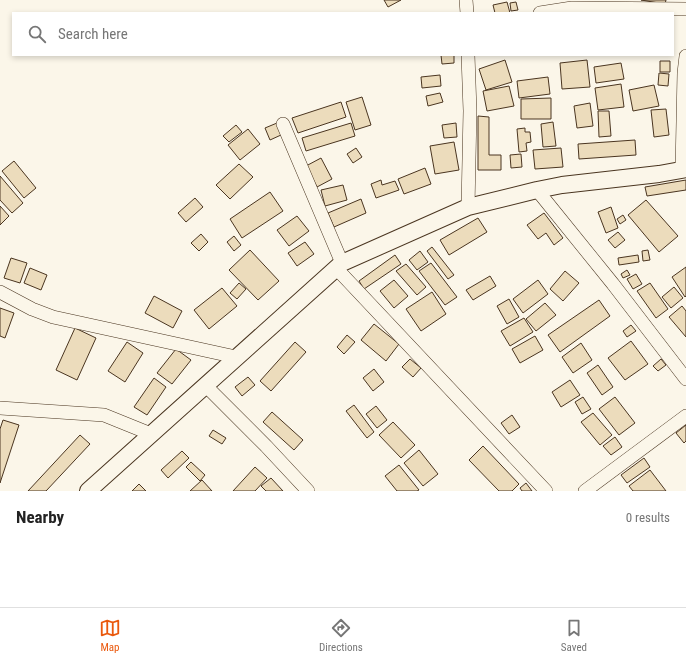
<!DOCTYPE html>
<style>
:root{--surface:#fff;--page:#f6f6f6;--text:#222;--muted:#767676;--line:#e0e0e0;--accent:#ea580c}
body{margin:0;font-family:"Roboto Condensed",sans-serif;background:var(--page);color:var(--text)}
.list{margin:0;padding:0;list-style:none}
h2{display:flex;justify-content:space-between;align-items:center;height:52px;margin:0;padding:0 16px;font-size:17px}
h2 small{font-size:13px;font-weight:400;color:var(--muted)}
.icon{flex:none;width:22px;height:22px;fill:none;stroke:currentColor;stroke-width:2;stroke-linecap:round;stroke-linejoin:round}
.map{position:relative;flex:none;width:686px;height:491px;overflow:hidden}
.search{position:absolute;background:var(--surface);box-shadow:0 2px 6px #0003;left:12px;right:12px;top:12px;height:44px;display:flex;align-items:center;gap:10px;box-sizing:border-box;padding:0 14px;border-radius:0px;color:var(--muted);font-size:15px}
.sheet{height:116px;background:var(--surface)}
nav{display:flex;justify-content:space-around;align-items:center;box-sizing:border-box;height:56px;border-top:1px solid var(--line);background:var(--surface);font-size:11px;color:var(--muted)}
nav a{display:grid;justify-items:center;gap:2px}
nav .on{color:var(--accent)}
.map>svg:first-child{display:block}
.building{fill:#ecdcbc;stroke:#4a3520}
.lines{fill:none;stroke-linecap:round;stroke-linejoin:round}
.minor-casing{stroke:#4a3520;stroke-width:14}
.tertiary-casing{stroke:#4a3520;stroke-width:18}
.minor{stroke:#fbf6e9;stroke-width:13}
.tertiary{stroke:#fbf6e9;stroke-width:16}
</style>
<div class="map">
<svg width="686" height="491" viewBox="0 0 686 491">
<rect width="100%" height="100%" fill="#fbf6e9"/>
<!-- building -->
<path class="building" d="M384,0H401L388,7Z
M641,0H666L665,4Z
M507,2L510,13H495L493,5Z
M516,2L518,10L511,11L510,3Z
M441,55H454V63L442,64Z
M505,60L512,82L486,90L479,69Z
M587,60L590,87L562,89L560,63Z
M660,61H670V72H660Z
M621,63L624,79L596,83L594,67Z
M659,73L669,74L668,86L658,85Z
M440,75L441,86L422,88L421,77Z
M548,77L550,94L519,98L517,81Z
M621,84L624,107L598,110L595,88Z
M654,85L659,106L633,111L629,90Z
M509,86L514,106L487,111L483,91Z
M440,93L443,102L428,106L426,96Z
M362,97L371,125L355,130L346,102Z
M551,98V119H521V99Z
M341,102L346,117L298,133L292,118Z
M590,103L593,126L577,128L574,106Z
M666,109L669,135L654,137L651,110Z
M598,111H609L611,136L599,137Z
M478,116L489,117V155H501V170H478Z
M553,122L556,146L543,147L541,124Z
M277,123L281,135L270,140L265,128Z
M351,123L355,136L306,151L302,138Z
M456,123L457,137L444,138L442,125Z
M236,125L242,132L229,142L223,136Z
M525,128V132H530L531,142L526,143L527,151L519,152L517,129Z
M248,129L260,144L240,160L228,145Z
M635,140L636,155L579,159L578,144Z
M454,142L459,170L435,174L430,146Z
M356,148L362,157L353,163L347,154Z
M561,148L563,167L535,169L533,150Z
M521,154L522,167L511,168L510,155Z
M321,158L332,179L317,187L306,166Z
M14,161L36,188L24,198L2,171Z
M239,164L253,177L230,199L216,185Z
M425,168L431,184L404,194L398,179Z
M0,176L23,203L12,213L0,200Z
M381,180L382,185L395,181L399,190L376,198L371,184Z
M686,180V190L647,196L645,187Z
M343,185L347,200L325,206L321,190Z
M270,192L283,211L242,238L230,219Z
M195,198L203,207L186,222L178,213Z
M361,199L366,213L334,227L328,213Z
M646,200L678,236L659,252L628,215Z
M0,206L9,216L0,225Z
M611,207L618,228L606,233L598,212Z
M544,213L563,238L554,245L546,233L538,239L527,225Z
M623,215L626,220L620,224L617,219Z
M297,216L309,231L289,246L277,230Z
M478,218L487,232L449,255L440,240Z
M618,232L625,240L615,248L608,240Z
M201,234L208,242L199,251L191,243Z
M234,236L241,245L234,251L227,242Z
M305,242L314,254L297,266L288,253Z
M432,247L454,275L448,279L427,251Z
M250,250L279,281L258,300L229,270Z
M648,250L650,260L643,261L642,251Z
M420,251L428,262L417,270L409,260Z
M395,255L401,264L364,289L359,281Z
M638,255L639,262L619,265L618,258Z
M11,258L27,263L20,283L4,278Z
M431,263L457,297L445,305L419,271Z
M406,264L426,287L417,295L396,271Z
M686,267V296L685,297L672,277Z
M30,268L47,275L41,290L24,283Z
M627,270L630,275L623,278L621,274Z
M565,271L579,283L563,301L550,289Z
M636,274L642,284L633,289L627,279Z
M490,276L496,286L473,300L466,290Z
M394,280L408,296L394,308L380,291Z
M538,280L548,294L523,313L513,299Z
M239,283L246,289L237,299L230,293Z
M650,283L668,309L656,318L637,291Z
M674,287L683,298L671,308L662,297Z
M222,288L237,306L209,329L194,310Z
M432,292L446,314L421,331L406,309Z
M154,296L182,311L173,328L145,313Z
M509,299L519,317L507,324L497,306Z
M599,300L610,316L560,352L548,335Z
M545,303L556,315L536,331L526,319Z
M682,306L686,311V337L669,317Z
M0,308L14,313L5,338L0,336Z
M524,318L533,332L510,346L501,331Z
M374,324L399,344L386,361L361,340Z
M631,325L636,331L627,337L623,331Z
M75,328L96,338L77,380L56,370Z
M347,335L355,342L344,354L337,347Z
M535,336L543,350L520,363L512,349Z
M631,341L648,364L625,380L608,358Z
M127,342L143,353L125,382L108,371Z
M295,342L306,352L271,391L260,381Z
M581,343L592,360L573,373L562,357Z
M176,349L191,360L172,384L157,373Z
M410,359L421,368L413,377L402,367Z
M661,359L666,365L658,371L653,366Z
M598,365L613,387L602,395L587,373Z
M374,369L384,382L373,391L363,378Z
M248,377L255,385L242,396L235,387Z
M154,378L166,387L147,415L134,407Z
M570,380L580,395L561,407L552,392Z
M583,397L591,409L582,414L575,402Z
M615,397L635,423L619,435L599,409Z
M354,405L374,432L367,438L346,411Z
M376,406L387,420L377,428L366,414Z
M272,412L303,440L294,450L263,422Z
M593,413L612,435L600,445L581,422Z
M512,415L520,427L509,434L501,423Z
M3,420L19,425L0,483V429Z
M393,422L415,445L401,458L379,435Z
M686,425V441L684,443L676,433Z
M213,430L226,438L222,444L209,436Z
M80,435L90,444L46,491H28Z
M615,437L622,447L611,455L603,446Z
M483,446L519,484L512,491H499L469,460Z
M419,450L438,474L423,486L404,463Z
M182,451L189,458L168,478L161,470Z
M644,458L650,467L627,483L621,475Z
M191,462L205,475L200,481L186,467Z
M399,465L419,490L417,491H397L385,476Z
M255,467L267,478L255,491H233Z
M650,470L666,491H633L629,486Z
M271,478L283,491H266L261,486Z
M202,480L212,491H190Z
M526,483L532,491H522L520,488Z
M139,484L146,491H132Z"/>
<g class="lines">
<defs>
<path id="minor" d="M466,0L467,13
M540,13L572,8L686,9
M283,124L342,263
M682,170L684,73L686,56
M537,190L613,284L686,379
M468,207L470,111L468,55
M336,268L546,491
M0,292L32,309L53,317L236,357
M206,386L266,446L308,491
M0,408L104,415L151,434
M585,491L686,416"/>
<path id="tertiary" d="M88,491L342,263L468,207L537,190L562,185L659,174L686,169"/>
</defs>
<!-- minor casing -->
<use href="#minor" class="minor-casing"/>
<!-- tertiary casing -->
<use href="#tertiary" class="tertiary-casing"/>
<!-- minor -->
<use href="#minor" class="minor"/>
<!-- tertiary -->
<use href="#tertiary" class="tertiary"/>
</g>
</svg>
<div class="search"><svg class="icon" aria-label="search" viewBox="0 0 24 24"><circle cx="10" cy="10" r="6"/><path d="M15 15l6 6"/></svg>Search here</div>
</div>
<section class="sheet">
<h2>Nearby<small>0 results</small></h2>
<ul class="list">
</ul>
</section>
<nav>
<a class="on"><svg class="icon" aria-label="map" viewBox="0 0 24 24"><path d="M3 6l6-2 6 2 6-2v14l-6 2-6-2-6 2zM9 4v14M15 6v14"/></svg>Map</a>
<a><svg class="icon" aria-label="directions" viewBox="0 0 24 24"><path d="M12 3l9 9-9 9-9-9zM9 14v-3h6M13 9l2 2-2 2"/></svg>Directions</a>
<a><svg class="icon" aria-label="saved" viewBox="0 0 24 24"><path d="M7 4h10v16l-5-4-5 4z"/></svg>Saved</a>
</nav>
